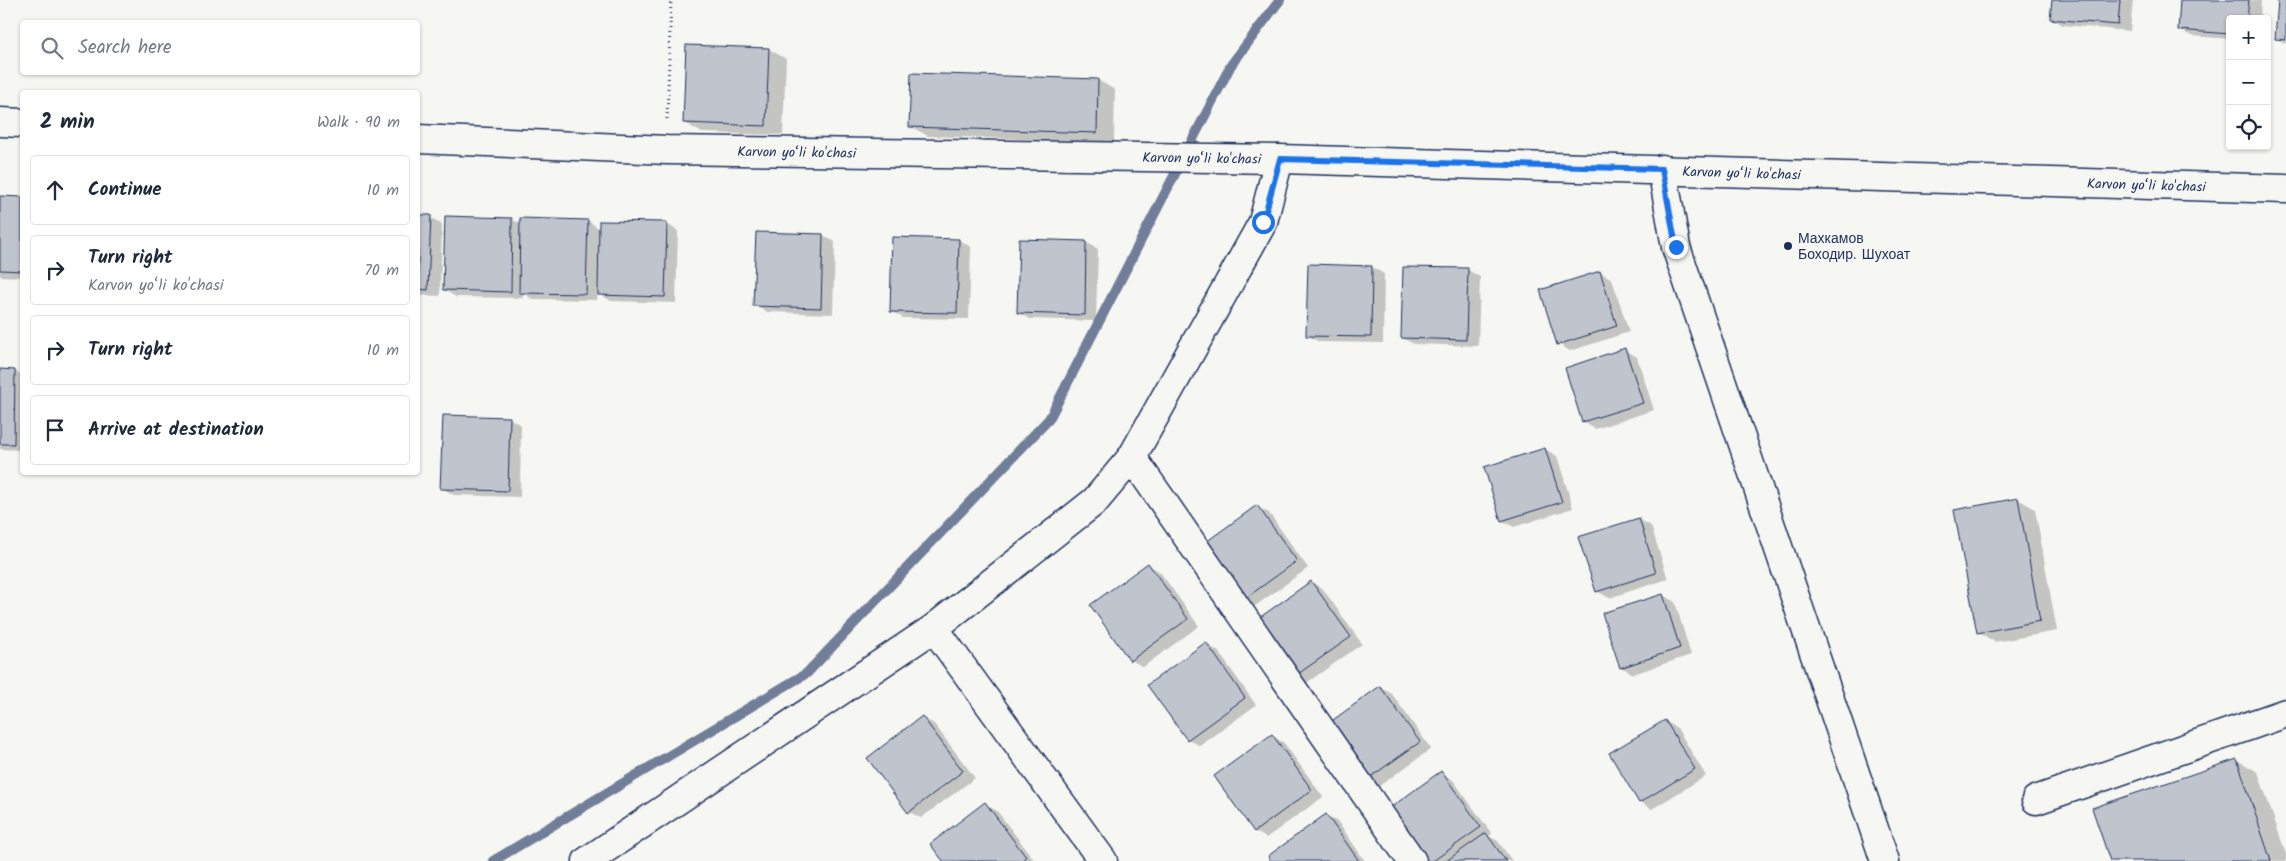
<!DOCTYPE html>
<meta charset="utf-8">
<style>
:root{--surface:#fff;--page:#f2f2f3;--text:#1f2937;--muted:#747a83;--line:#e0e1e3}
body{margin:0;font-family:Kalam,sans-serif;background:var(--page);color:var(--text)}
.controls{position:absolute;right:15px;top:15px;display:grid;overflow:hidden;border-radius:5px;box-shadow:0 1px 4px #0004}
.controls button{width:45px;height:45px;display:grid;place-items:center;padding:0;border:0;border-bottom:1px solid var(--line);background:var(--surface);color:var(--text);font:25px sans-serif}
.stop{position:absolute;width:15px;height:15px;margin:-11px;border:4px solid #1a73e8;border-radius:50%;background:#fff}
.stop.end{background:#1a73e8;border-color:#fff;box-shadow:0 1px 5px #0008}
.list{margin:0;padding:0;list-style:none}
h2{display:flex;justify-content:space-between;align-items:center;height:65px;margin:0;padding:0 20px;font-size:21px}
h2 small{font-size:16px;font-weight:400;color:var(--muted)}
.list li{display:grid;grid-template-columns:32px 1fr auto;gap:15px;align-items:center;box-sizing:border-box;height:70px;margin:0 10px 10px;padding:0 10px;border:1px solid var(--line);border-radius:5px}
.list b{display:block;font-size:19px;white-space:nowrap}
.list p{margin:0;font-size:16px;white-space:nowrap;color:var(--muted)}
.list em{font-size:16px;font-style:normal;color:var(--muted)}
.icon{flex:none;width:28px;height:28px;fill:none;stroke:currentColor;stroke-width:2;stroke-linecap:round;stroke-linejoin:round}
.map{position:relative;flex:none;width:2286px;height:861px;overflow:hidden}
.search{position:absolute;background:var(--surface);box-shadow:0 1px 4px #0004;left:20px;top:20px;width:400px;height:55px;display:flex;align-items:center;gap:12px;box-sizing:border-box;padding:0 18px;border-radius:5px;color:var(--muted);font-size:19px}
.panel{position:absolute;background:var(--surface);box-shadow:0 1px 4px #0004;left:20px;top:90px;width:400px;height:385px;border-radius:5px}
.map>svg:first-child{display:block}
.shadow{fill:#0003}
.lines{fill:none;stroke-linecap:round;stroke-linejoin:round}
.stream{stroke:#717e99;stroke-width:10}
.building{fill:#c0c4cd;stroke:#1b2f5e}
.minor-casing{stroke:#1b2f5e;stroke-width:31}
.path{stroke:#1b2f5e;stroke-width:3;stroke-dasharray:1 4;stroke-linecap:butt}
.minor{stroke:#f6f6f2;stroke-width:28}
.route{stroke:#1a73e8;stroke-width:6}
.poi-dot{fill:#1b2f5e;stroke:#f6f6f2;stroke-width:2}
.labels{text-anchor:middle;stroke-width:5;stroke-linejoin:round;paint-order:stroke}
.street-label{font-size:14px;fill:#1b2f5e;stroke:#f6f6f2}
.poi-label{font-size:14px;fill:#1b2f5e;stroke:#f6f6f2;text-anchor:start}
</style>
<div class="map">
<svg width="2286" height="861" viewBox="0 0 2286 861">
<rect width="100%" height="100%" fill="#f6f6f2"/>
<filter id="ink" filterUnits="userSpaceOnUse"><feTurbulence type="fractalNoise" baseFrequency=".02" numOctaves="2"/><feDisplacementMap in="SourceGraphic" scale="10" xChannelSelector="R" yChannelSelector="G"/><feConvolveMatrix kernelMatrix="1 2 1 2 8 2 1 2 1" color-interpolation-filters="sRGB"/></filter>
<g filter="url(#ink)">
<!-- shadow -->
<path class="shadow" d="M2053,0H2133L2130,31L2063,25L2051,18Z
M2181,0H2261L2260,19H2230V39L2191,36L2179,29Z
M2279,0H2286V44L2276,38Z
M687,46L769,49L786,59L783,135L702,133L685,123Z
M1098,80L1115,90L1114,142L928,136L910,126Z
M0,197L22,198V277L0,276Z
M418,216L430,217L442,224L440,296L418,295Z
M446,217L512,219L521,224L588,221L600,229L667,224L678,231L676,303L611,301L598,293L597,300L532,299L523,293V298L456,297L444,290Z
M757,233L823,235L835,242L833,314L767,312L755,305Z
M893,239L959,240L971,247L969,319L903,318L891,311Z
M1086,242L1098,249L1096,321L1030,319L1018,313Z
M1309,265L1372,267L1384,274L1383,343L1319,342L1307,335Z
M1468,270L1480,277L1478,346L1414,344L1402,338Z
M1600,272L1612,279L1629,332L1570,351L1558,344Z
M1625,350L1637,357L1654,410L1595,429L1583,422L1566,369Z
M0,371H15L22,375V450L0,449Z
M509,418L521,425L520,497L454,495L442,488Z
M1545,449L1557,456L1573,508L1514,527L1502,521Z
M2018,499L2035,509L2057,631L1995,642L1978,632Z
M1257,507L1269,513L1308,568L1251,609L1239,602Z
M1639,519L1651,526L1668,579L1609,598L1597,591Z
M1149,565L1160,572L1199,626L1143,667L1131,660Z
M1311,582L1323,589L1362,644L1305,684L1293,678Z
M1663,595L1675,602L1691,655L1633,674L1621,667Z
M1206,644L1218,651L1256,705L1200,746L1188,739Z
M1380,687L1392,694L1431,749L1375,789L1363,783Z
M922,717L934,724L975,778L921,818L909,812Z
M1665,721L1677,728L1706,776L1652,809L1640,802L1611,754Z
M1272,736L1284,743L1323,797L1266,838L1254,831Z
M2237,760L2258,772L2286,854V861H2111Z
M1441,773L1453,780L1492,834L1489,836L1498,841L1512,861H1418Z
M985,804L997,811L1035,861H944Z
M1326,816L1338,822L1365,861H1273Z"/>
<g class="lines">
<!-- stream -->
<path class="stream" d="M493,861L807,673L1049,419L1231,65L1280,0"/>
</g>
<!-- building -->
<path class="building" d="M2052,0H2120L2118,25L2050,19Z
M2180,0H2249L2247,19H2230V34L2178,30Z
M2278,0H2286V40L2275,39Z
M686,45L769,48L766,126L683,123Z
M911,73L1098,79L1097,133L909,127Z
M0,196L22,197V271L0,270Z
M418,215H431L428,290L418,289Z
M445,216L512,218L511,292L443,290Z
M520,218L588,220L586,294L519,293Z
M599,221L667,222L665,297L598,295Z
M756,232L823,234L821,308L753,306Z
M892,237L959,239L957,313L890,312Z
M1019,239L1086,241L1085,315L1017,313Z
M1308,264L1372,266L1371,337L1306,336Z
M1403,267L1468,268L1466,340L1401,338Z
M1600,271L1617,326L1557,345L1540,290Z
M1625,348L1643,403L1582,422L1565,368Z
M0,369L15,370L14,444H0Z
M443,415L510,417L508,491L440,489Z
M1545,448L1562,502L1501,521L1484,467Z
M2018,498L2040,621L1977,633L1954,510Z
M1257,505L1297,561L1239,603L1199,547Z
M1639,518L1656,573L1596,592L1578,537Z
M1148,563L1188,619L1130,661L1090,605Z
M1311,581L1351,637L1292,678L1252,623Z
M1663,594L1680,648L1620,668L1602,613Z
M1206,642L1245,698L1187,740L1147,685Z
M1380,686L1420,742L1362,783L1322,728Z
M922,716L963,771L908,813L867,758Z
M1665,720L1695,769L1639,803L1609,753Z
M1272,734L1312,790L1254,832L1214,776Z
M2237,759L2271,861H2110L2092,808Z
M1441,771L1481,827L1433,861H1417L1383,813Z
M985,802L1026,857L1021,861H943L930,844Z
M1326,814L1359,861H1271L1268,856Z
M1486,833L1506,861H1446Z"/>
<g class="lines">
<defs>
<g id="minor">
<path d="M0,122L22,123"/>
<path id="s1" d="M418,139L667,150L1279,159L2286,189"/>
<path d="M1662,169L1676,247L1885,861"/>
<path d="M1132,457L1412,861"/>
<path d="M934,628L1103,861"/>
<path d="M2036,800L2286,713"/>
<path d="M587,861L934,628L1095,501L1132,457L1263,222L1279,159"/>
</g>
</defs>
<!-- minor casing -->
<use href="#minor" class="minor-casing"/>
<!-- path -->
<path class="path" d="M667,119L671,0"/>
<!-- minor -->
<use href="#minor" class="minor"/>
</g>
</g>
<g class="lines" filter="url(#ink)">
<!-- route -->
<path class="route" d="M1263,222L1280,159L1662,169L1676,247"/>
</g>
<!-- markers -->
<circle class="poi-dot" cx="1788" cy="246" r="5"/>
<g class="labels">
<!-- street labels -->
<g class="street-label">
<text dy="5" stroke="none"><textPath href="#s1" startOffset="379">Karvon yo‘li ko'chasi</textPath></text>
<text dy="5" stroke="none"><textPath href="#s1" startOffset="784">Karvon yo‘li ko'chasi</textPath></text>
<text dy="5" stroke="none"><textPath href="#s1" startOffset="1324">Karvon yo‘li ko'chasi</textPath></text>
<text dy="5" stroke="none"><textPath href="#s1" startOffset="1729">Karvon yo‘li ko'chasi</textPath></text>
</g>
<!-- poi labels -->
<g class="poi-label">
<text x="1798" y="243">Махкамов<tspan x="1798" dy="16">Боходир. Шухоат</tspan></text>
</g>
</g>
</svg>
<div class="controls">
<button>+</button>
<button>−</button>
<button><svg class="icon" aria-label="locate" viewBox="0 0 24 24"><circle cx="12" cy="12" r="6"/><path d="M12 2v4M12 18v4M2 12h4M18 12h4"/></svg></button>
</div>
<div class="stop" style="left:1263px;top:222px"></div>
<div class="stop end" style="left:1676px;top:247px"></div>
<div class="search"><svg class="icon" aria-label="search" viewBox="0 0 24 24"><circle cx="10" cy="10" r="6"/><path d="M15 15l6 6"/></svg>Search here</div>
<section class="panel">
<h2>2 min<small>Walk · 90 m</small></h2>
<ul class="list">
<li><svg class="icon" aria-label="ahead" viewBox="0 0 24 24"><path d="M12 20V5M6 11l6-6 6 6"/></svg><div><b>Continue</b></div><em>10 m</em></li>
<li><svg class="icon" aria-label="right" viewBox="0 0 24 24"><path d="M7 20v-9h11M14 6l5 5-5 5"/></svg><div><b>Turn right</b><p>Karvon yo‘li ko'chasi</p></div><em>70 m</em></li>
<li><svg class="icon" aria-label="right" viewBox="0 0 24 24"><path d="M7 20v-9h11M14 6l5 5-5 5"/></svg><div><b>Turn right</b></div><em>10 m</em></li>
<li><svg class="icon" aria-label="arrive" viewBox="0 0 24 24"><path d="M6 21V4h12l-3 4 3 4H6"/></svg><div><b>Arrive at destination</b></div></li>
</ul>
</section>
</div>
